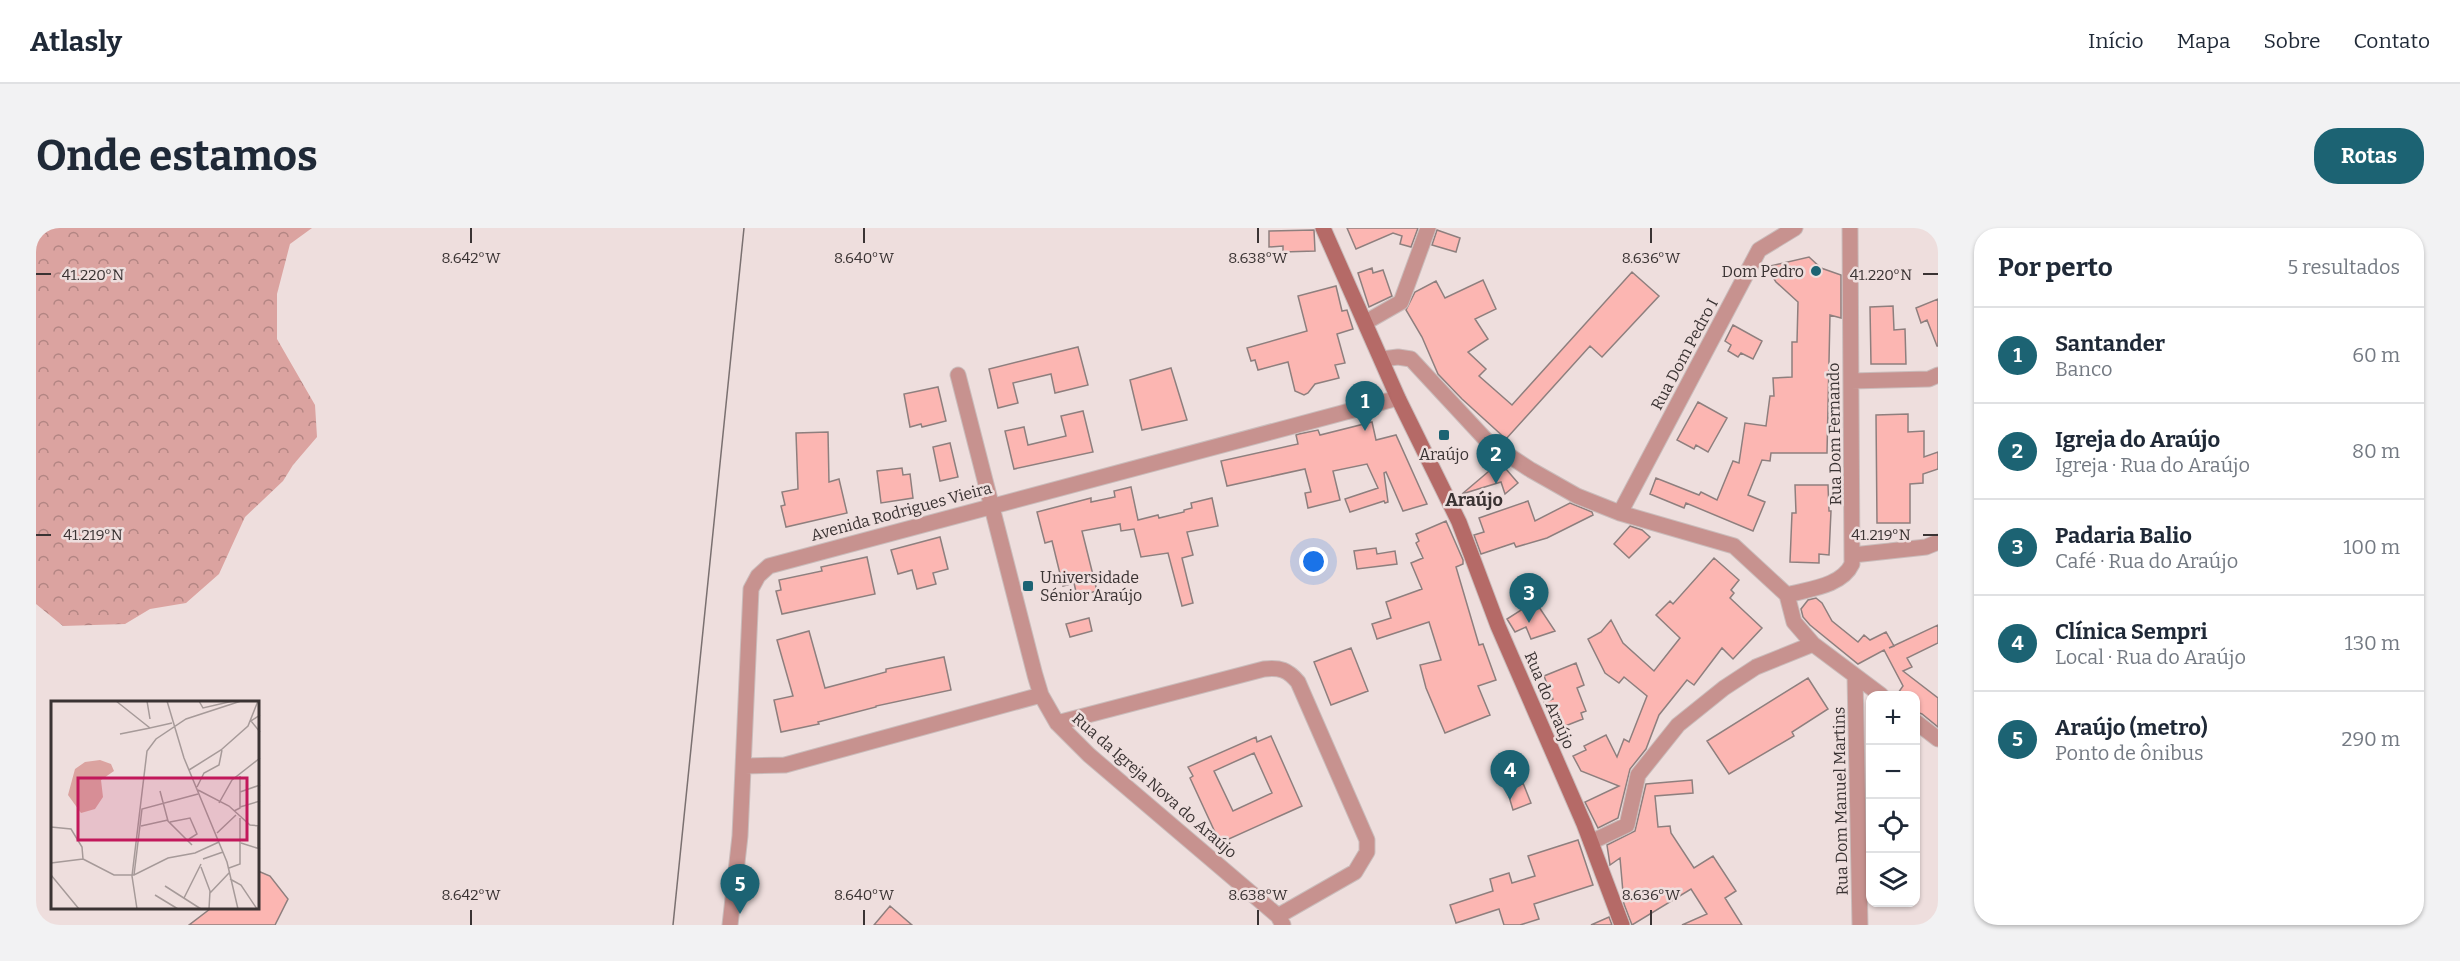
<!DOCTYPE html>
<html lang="pt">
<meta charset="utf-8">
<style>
:root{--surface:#fff;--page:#f2f2f3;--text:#1f2937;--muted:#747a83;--line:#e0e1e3;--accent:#1c6373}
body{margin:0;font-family:Bitter,serif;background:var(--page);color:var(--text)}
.controls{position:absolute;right:18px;bottom:18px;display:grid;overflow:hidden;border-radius:12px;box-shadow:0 2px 4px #0004}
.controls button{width:54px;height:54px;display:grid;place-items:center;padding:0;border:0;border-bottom:2px solid var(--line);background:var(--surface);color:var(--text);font:30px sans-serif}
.you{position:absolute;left:1278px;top:334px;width:21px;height:21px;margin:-15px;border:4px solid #fff;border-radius:50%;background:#1a73e8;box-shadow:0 0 0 9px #1a73e833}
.badge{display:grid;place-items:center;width:39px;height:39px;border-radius:50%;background:var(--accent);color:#fff;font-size:20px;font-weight:700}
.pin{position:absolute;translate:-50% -50px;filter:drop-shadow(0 2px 3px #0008)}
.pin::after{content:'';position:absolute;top:32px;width:21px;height:18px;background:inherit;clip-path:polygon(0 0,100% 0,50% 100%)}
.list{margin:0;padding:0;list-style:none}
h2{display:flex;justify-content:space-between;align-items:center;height:78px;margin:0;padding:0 24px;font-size:26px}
h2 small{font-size:20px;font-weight:400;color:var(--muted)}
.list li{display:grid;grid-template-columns:39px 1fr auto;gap:18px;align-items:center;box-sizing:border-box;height:96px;padding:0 24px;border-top:2px solid var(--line)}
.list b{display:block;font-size:22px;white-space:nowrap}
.list p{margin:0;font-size:20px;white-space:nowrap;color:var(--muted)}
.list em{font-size:20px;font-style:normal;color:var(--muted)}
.icon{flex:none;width:33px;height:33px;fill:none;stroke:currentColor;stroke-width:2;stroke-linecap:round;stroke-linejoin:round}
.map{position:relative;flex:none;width:1902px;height:697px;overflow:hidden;border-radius:24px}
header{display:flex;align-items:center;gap:36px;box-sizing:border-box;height:84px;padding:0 30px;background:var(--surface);border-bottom:2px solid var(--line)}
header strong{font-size:28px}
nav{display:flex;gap:33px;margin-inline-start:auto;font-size:21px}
.intro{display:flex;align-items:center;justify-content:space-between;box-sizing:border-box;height:144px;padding:0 36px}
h1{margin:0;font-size:42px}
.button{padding:15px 27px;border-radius:24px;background:var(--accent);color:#fff;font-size:21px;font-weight:700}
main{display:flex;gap:36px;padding:0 36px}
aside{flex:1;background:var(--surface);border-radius:24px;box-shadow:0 2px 4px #0004}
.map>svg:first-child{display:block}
.forest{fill:url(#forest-crowns)}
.building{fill:#fcb6b2;stroke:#8e7f7e;stroke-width:1.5;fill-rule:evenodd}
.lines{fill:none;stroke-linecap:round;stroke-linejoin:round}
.minor-casing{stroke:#cabcbb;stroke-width:17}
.secondary-casing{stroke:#cabcbb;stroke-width:17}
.minor{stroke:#c7928f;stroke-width:15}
.secondary{stroke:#b56a67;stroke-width:15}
.tram{stroke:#7a7070;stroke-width:1.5}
.ticks{fill:none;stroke:#3a3333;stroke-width:2}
.poi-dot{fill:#1c6373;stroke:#eededd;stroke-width:2}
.labels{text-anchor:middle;stroke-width:5;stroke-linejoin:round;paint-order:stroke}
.poi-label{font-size:16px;fill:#3a3333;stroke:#eededd;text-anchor:end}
.street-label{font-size:16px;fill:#3a3333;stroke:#eededd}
.neighbourhood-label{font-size:18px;font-weight:bold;fill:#3a3333;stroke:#eededd}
.inset-road{fill:none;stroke:#a69a99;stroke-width:1.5}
.view{fill:#c2185b;fill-opacity:0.15;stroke:#c2185b;stroke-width:3}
.inset-edge{fill:none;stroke:#3a3333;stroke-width:3}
.ticks-label{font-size:15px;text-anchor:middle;fill:#3a3333;stroke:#eededd;stroke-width:5;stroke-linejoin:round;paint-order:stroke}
</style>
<header>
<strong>Atlasly</strong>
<nav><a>Início</a><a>Mapa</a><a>Sobre</a><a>Contato</a></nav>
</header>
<div class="intro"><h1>Onde estamos</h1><a class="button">Rotas</a></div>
<main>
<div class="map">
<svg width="1902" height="697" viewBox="0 0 1902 697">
<defs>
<pattern id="forest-crowns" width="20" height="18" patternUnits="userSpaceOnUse" patternTransform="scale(1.5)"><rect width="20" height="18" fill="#dba3a0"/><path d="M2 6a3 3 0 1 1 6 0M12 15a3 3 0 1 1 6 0" fill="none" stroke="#b38583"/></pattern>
</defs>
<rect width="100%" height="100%" fill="#eededd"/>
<!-- forest -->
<path class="forest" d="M0,0H276L254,16L241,66V111L279,177L281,209L257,237L247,253L209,289L183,346L150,375L114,381L89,396L27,398L0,376Z"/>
<!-- building -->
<path class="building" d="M1311,0H1382L1375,19L1364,16L1366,8L1357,5L1320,21Z
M1278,2L1279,23L1247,24V18L1233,19V3Z
M1401,2L1424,10L1420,24L1396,17Z
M1773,29L1785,40L1805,47V90L1794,87L1791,225H1735L1734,233L1726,232L1712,267L1729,274L1717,303L1650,275L1648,280L1614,266L1620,250L1663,267L1665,264L1681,272L1697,233L1703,235L1709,195L1730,198L1734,168H1738L1737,150L1756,149V114H1761L1762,74L1740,54L1730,39Z
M1336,40L1337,45L1347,42L1356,68L1333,79L1322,45Z
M1596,44L1623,68L1566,129L1554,118L1470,211L1426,171L1402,146L1386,109L1370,82L1379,64L1400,53L1409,70L1447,52L1460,81L1439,91L1452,111L1432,124L1450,141L1443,148L1476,177Z
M1300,58L1306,83L1311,82L1317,101L1301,106L1309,135L1299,137L1303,150L1279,156L1272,165L1268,167L1259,163L1252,134L1222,142L1219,132L1215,133L1211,120L1271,103L1262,68Z
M1902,71V118H1901L1891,92L1885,95L1880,80Z
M1857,78L1858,102L1869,101L1870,136H1835L1834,79Z
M1697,97L1726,113L1717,131L1705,125L1702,129L1692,123L1695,117L1689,113Z
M1042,119L1052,157L1019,165L1015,146L977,155L982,175L962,180L953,141Z
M1135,140L1151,192L1106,202L1094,152Z
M902,159L910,193L886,199L885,196L874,199L868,166Z
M1662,174L1691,190L1672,224L1660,217L1658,221L1641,212Z
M1047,183L1057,224L978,241L969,203L988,199L992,217L1030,208L1025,188Z
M1872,186V204L1888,203V229L1902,224V241L1887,246V255L1874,256V295H1841L1840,187Z
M1336,194L1340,212L1360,207L1391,276L1367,283L1350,244L1348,245L1352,274L1349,275L1348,273L1314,284L1309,271L1342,260L1331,236L1297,243L1304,272L1272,280L1269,265L1275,264L1269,241L1191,258L1185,233L1262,216L1260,207L1263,206L1282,202L1284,207Z
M792,204L793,254L803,251L811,285L750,299L745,278L749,277L746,264L762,261L760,205Z
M914,215L922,249L904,253L897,219Z
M1456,228L1464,234L1482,255L1469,266L1465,254L1426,266L1459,238Z
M866,240L867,247L874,246L877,270L845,275L841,243Z
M1759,257H1792L1793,283H1795L1793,327L1783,326V335L1754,334L1756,285H1760Z
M1095,259L1102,292L1122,287L1123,290L1148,284V282L1156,280L1155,275L1176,270L1182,298L1151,304L1157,327L1146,330L1157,375L1146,378L1132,325L1105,329L1098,301L1085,303L1084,296L1046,303L1061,363L1041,368L1038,355L1027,358L1016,313L1009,315L1001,284L1055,270V274L1079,269L1078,263Z
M1492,273L1499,293L1534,275L1556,284L1557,287L1511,310L1480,319L1478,315L1445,326L1438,307L1448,304L1443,290Z
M1410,293L1427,332V336L1420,339L1443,417L1447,416L1460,452L1442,458L1454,487L1409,505L1390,460L1384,437L1405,432L1393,394L1341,411L1336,396L1355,390L1350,374L1386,361L1375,335L1387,330L1380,315L1383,313L1380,306Z
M1594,298L1606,302L1614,309L1593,330L1578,316Z
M904,309L912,341L897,345L900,356L881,361L876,342L862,346L855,322Z
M1340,320L1341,326L1359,323L1361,336L1321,341L1318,323Z
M831,329L839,366L746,386L740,363L745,362L743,352L786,343L785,339Z
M1678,330L1703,352L1695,362L1698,365L1694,370L1726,400L1697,431L1686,420L1658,457L1651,452L1623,487L1610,521L1594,541L1582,590L1562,600L1549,574L1583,558L1545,543L1537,528L1550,522L1548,518L1570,507L1581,529L1588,511L1593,514L1611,468L1588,449L1583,455L1569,445L1552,411L1565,404L1575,392L1587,415L1618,443L1644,410L1620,387L1634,373L1637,376Z
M1780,370L1786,375L1796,393L1822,414L1828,407L1834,412L1850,404L1858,418L1853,420L1902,397V415L1871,430L1876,439L1867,443L1902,470V499L1886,486L1880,484V468H1860L1867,458L1848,422L1822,436L1774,397L1767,389L1765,381L1772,372Z
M1499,373L1519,403L1495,411L1490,399L1479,404L1471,391Z
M1053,390L1056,403L1034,409L1030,396Z
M773,403L789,460L850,444V441L908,429L915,462L840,478V479L782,494L783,496L745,504L738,472L757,468L741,412Z
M1315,420L1332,463L1295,477L1278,434Z
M1540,435L1548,457L1541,460L1550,483L1545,485L1547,491L1519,502L1508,474L1517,471L1508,448Z
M1772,450L1792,481L1756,504L1758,508L1693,546L1671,513Z
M1235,508L1266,578L1184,615L1154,550L1157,548L1152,539L1220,509L1221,514ZM1218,525L1236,565L1197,583L1178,543Z
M1656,552L1657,565L1619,568L1622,599L1634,598L1635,605L1658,640L1677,628L1700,663L1689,670L1706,697H1646L1671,686L1655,661L1596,697L1588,676L1584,630L1574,637L1571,617L1599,603L1610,556Z
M1487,555L1495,575L1477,582L1471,562Z
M1542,612L1557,657L1498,676L1503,691L1484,697H1468L1463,681L1420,695L1414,677L1457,663L1454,651L1473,645L1476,655L1499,648L1492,628Z
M222,643L234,648L252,671L239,697H153L174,681H222Z
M854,678L876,697H838Z
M1573,689L1576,697H1555Z"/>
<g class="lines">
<defs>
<path id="minor" d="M1330,94L1365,74L1392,0
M1346,131L1362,129L1375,131L1452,214L1495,242L1541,268L1584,285L1698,318L1751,367L1758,394L1777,416L1845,467
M922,147L999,447L1005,467L1021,495L1053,527L1242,688L1247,697
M1815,153L1893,151L1902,147
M1584,285L1723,22L1759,0
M1817,327L1890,319L1902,314
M1751,367C1773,361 1806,358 1816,336L1814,0
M1819,448L1824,697
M1880,494L1902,511
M1021,495L1228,441C1244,439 1252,442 1262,454L1331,612V624L1319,644L1242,688
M709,538L749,537L1005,467
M1555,614L1591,597L1602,547L1642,497L1688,460L1720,439L1777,416
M694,697L704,608L715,361L722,348L733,338L1362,170"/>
<path id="secondary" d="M1287,0L1362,170L1423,294L1462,398L1548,596L1586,697"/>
</defs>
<!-- minor casing -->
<use href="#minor" class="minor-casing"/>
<!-- secondary casing -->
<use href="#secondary" class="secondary-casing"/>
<!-- minor -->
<use href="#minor" class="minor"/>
<!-- secondary -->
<use href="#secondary" class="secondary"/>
<!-- tram -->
<path class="tram" d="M637,697L708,0"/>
</g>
<!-- ticks -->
<path class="ticks" d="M435,0V15M828,0V15M1222,0V15M1615,0V15M0,46H15M1887,46H1902M0,307H15M1887,307H1902M435,682V697M828,682V697M1222,682V697M1615,682V697"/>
<!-- markers -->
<g class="poi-dot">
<circle cx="1780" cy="43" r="6"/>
<rect x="1402" y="201" width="12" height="12" rx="3"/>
<rect x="986" y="352" width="12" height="12" rx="3"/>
</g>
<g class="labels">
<!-- poi labels -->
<g class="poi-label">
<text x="1768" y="49">Dom Pedro</text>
<text x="1408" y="232" text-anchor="middle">Araújo</text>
<text x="1004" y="355" text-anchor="start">Universidade<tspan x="1004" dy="18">Sénior Araújo</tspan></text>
</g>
<!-- street labels -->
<g class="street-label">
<text transform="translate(1648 126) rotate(-62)" y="6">Rua Dom Pedro I</text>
<text transform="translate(1798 206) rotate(-91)" y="6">Rua Dom Fernando</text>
<text transform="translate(865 283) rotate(-15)" y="6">Avenida Rodrigues Vieira</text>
<text transform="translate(1514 472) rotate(67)" y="6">Rua do Araújo</text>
<text transform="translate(1119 557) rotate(41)" y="6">Rua da Igreja Nova do Araújo</text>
<text transform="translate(1804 573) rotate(-91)" y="6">Rua Dom Manuel Martins</text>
</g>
<!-- neighbourhood labels -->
<g class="neighbourhood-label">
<text x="1438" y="278">Araújo</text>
</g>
</g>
<!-- overview -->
<g transform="translate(15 473)">
<rect width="208" height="208" fill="#eededd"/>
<path d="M49,59L60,63L63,70L50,79L52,96L44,108L30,112L17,94L24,68L34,61Z" fill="#dba3a0"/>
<path class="inset-road" d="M65,0L99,27L121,22M96,0L99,18M116,0L133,57L176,161L187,208M148,0L152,7L182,0M209,14L200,20L209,31M69,33L99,27M138,69L170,49L197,25L207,0M146,86L153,72L168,64L171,49M147,89L178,105L199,124L209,125M109,90L117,120L141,144M189,91L209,84M168,102L181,79L209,57M189,106L209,100M183,110L189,107V75M119,121L139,117L146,133L138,138M90,125L117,119M0,126L20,128L31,146L32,158M166,132L185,114M190,142L209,148M207,147V124M32,158L63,174H83L117,157L144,152L168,141M152,158L172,151M0,162L32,158M150,166L159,190L158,208M178,167L189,163V117M0,174L28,208M83,174L91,108L147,93M179,178L190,184L206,208M114,185L150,208M159,192L178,172M104,194L127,208M133,197L150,163M86,208L81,175L96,50L105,38L135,18L190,0"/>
<path class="view" d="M27,77H196V139H27Z"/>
<rect width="208" height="208" class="inset-edge"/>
</g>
<g class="ticks-label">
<text x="435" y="35">8.642°W</text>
<text x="828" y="35">8.640°W</text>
<text x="1222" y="35">8.638°W</text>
<text x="1615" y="35">8.636°W</text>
<text x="57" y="52">41.220°N</text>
<text x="1845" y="52">41.220°N</text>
<text x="57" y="312">41.219°N</text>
<text x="1845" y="312">41.219°N</text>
<text x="435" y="672">8.642°W</text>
<text x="828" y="672">8.640°W</text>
<text x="1222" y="672">8.638°W</text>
<text x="1615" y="672">8.636°W</text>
</g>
</svg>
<div class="controls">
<button>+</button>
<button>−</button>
<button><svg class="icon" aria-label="locate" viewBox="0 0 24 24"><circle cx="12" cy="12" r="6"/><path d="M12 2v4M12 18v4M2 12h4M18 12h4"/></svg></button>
<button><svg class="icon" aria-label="layers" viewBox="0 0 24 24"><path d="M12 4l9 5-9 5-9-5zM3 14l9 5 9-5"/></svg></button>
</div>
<div class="you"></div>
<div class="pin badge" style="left:1329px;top:203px">1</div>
<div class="pin badge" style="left:1460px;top:256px">2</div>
<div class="pin badge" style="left:1493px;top:395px">3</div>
<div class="pin badge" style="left:1474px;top:572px">4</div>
<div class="pin badge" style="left:704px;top:686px">5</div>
</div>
<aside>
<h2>Por perto<small>5 resultados</small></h2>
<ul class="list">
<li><span class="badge">1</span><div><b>Santander</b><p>Banco</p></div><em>60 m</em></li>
<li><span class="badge">2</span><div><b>Igreja do Araújo</b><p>Igreja · Rua do Araújo</p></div><em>80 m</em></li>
<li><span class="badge">3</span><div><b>Padaria Balio</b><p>Café · Rua do Araújo</p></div><em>100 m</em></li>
<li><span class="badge">4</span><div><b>Clínica Sempri</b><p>Local · Rua do Araújo</p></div><em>130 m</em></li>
<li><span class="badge">5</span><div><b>Araújo (metro)</b><p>Ponto de ônibus</p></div><em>290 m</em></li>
</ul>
</aside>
</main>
